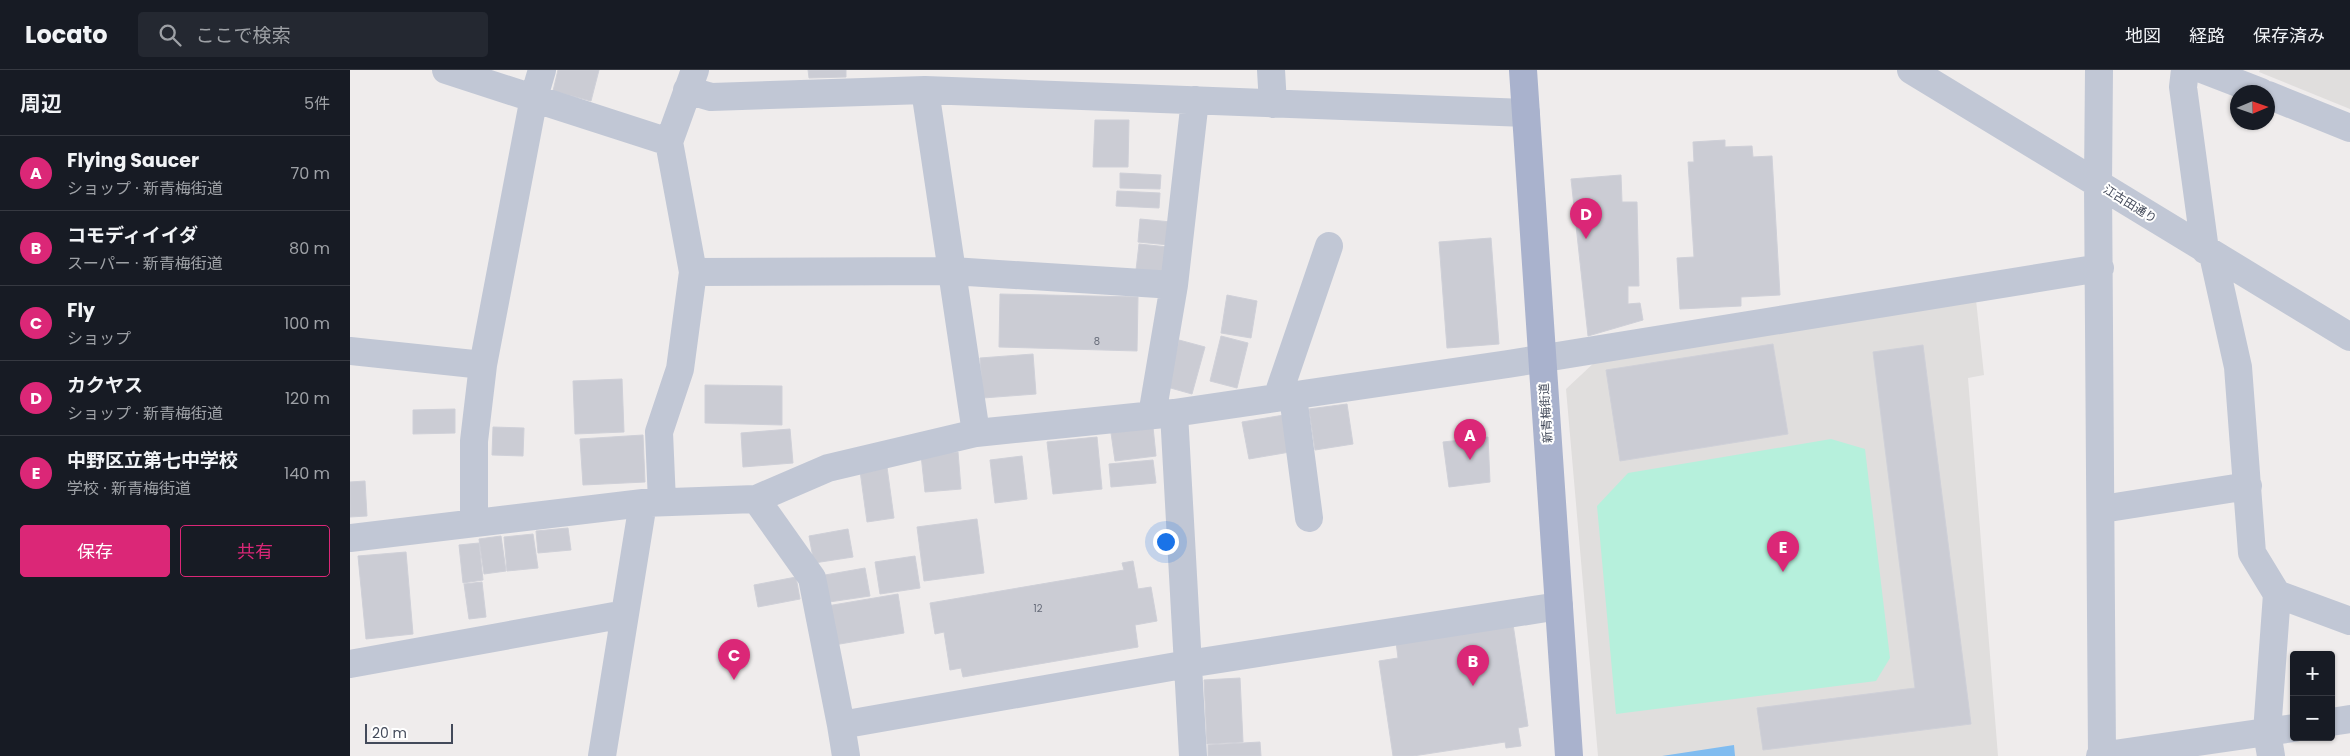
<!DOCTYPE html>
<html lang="ja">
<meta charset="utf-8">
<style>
:root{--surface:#171b24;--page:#242831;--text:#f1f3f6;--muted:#9ea1a6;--line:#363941;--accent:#db2777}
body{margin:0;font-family:Poppins,"Noto Sans JP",sans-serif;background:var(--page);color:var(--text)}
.controls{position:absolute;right:15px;bottom:15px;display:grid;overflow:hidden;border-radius:5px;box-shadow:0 1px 4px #0004}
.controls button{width:45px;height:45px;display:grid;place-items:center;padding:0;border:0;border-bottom:1px solid var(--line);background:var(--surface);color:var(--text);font:25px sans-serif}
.compass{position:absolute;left:1880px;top:15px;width:45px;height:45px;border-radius:50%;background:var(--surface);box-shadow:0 1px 4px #0004;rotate:88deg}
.scale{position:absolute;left:15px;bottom:12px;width:88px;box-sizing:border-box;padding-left:5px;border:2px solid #434a5a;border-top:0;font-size:14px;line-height:18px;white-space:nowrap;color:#434a5a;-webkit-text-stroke:4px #fff;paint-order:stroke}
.you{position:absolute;left:815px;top:471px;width:18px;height:18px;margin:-12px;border:4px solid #fff;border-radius:50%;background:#1a73e8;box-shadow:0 0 0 8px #1a73e833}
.badge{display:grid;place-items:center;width:32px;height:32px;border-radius:50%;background:var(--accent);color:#fff;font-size:16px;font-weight:700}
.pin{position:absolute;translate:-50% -41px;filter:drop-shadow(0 1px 2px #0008)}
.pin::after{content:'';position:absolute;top:26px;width:18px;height:15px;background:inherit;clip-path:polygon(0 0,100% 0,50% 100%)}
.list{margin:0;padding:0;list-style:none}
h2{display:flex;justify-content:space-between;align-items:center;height:65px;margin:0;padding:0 20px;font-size:21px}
h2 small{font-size:16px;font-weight:400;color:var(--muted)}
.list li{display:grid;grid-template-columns:32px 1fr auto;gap:15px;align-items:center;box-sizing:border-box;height:75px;padding:0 20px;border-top:1px solid var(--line)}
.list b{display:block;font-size:19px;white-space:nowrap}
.list p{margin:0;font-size:16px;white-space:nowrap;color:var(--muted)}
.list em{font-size:16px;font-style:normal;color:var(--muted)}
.actions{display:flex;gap:10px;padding:15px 20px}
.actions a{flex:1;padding:11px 0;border:1px solid var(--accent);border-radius:5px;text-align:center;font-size:18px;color:var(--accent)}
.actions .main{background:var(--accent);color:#fff}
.icon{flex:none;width:28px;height:28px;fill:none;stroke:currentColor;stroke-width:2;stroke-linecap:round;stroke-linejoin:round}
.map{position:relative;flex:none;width:2000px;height:686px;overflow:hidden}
header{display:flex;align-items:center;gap:30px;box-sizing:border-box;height:70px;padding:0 25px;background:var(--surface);border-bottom:1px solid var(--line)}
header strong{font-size:24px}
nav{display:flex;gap:28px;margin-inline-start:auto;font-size:18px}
.search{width:350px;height:45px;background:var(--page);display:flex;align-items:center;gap:12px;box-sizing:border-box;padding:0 18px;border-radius:5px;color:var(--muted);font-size:19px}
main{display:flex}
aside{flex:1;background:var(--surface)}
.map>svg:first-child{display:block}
.education{fill:#e0dedd}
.green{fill:#b6f0dc}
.water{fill:#80bcf0}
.building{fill:#cbccd4;stroke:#cfd0d8}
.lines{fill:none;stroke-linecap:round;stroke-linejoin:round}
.minor{stroke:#c1c7d5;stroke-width:28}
.major{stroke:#a9b2cd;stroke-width:28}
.labels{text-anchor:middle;stroke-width:4;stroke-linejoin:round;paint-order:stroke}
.number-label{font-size:10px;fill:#656a78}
.street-label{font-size:12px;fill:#434a5a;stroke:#fff}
</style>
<header>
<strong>Locato</strong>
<div class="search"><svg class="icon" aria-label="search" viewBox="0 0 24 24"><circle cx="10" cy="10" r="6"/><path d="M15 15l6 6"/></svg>ここで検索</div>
<nav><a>地図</a><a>経路</a><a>保存済み</a></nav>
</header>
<main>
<aside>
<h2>周辺<small>5件</small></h2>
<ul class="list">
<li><span class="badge">A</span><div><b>Flying Saucer</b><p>ショップ · 新青梅街道</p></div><em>70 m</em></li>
<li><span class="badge">B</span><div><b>コモディイイダ</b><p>スーパー · 新青梅街道</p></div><em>80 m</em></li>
<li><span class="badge">C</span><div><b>Fly</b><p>ショップ</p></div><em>100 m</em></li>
<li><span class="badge">D</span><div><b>カクヤス</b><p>ショップ · 新青梅街道</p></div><em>120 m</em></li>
<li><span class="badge">E</span><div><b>中野区立第七中学校</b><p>学校 · 新青梅街道</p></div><em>140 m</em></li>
</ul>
<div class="actions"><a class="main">保存</a><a>共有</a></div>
</aside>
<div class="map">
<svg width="2000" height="686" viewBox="0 0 2000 686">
<rect width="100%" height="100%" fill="#efecec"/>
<!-- education -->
<path class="education" d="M1910,0H2000V39L1909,2Z
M1626,230L1634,305L1618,308L1648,686H1248L1216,319L1246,291Z"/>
<!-- green -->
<path class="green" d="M1481,369L1515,379L1540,588L1526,611L1266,644L1247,436L1278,403Z"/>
<!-- water -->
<path class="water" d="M1384,675L1385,686H1312Z"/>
<!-- building -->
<path class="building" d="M208,0H249L241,31L203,21Z
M458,0H496V7L459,8Z
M745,50H779L778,97H743Z
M1375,70V77L1402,76L1403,87L1422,86L1430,225L1391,227V236L1330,239L1327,188L1344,187L1338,92H1344L1343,72Z
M770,103L811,105L810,119L770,118Z
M1271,105L1272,132H1287L1289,216H1278V234L1290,233L1293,250L1238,266L1221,109Z
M767,121L810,123L809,138L766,136Z
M790,149L821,152L819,175L788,172Z
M1141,168L1149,274L1097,278L1089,172Z
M789,174L818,177L816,203L786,200Z
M650,224L788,227L787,281L649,277Z
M877,225L907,231L901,268L871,263Z
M871,266L898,273L887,318L860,311Z
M829,270L855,277L842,324L817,317Z
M1423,274L1438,364L1270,391L1256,300Z
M1573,275L1621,654L1413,680L1407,638L1565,618L1523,282Z
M683,284L686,324L633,328L630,288Z
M272,309L274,362L225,364L223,311Z
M355,315L432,316V355L355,353Z
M997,334L1003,374L965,380L959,339Z
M105,339V363L63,364V340Z
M934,345L940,382L899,389L892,352Z
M143,357L174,358L173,386L142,385Z
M803,357L806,386L765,391L761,363Z
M440,359L443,393L393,397L391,363Z
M293,365L295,412L233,415L230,369Z
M747,367L752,419L703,424L697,372Z
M1138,367L1140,412L1099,417L1093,372Z
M608,382L611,419L575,422L571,385Z
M672,386L677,429L645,433L640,390Z
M803,390L806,413L761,417L759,394Z
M537,397L544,448L517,452L510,401Z
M15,411L17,446L0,447V412Z
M627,449L634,503L574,511L567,457Z
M218,458L221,480L188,483L186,461Z
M498,459L503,487L464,493L459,466Z
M183,464L188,498L157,501L154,467Z
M151,466L156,501L134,504L129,469Z
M129,473L133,510L113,513L109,475Z
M56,482L63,564L16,569L8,486Z
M565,486L570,518L530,524L525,492Z
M783,491L788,519L801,517L807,551L785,555L788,577L613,607L611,598L600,600L594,562L585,564L580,533L774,500L772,493Z
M515,498L520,526L479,532L475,505Z
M446,507L450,529L408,537L404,515Z
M132,512L136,547L119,549L114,514Z
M548,524L554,563L484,575L477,536Z
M1163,554L1178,656L1168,658L1171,676L1156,678L1155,672L1063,686H1043L1029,591L1048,588L1046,572Z
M890,608L893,672L857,674L854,610Z
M910,672L911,686H858V675Z"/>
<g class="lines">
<!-- minor -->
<path class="minor" d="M96,0L319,72
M921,0L923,34
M1561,0L2000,267
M1749,0L1748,114L1752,686
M1835,0L1833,17L1855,180
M1854,0L1911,22
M337,20L361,27L575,20L1176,43
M575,20L626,363
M1918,25L2000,58
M1863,185L1888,297L1902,483L1927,524L1917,662L1921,686
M343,202L602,201L824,215
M0,281L133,295
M943,326L959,448
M927,328L979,176
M824,343L843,686
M802,345L824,215L845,30
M406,429L462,508L491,655L496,686
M312,432L309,362L330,299L343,202L319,72L345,0
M1752,439L1898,416
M124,451V371L133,295L184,27L192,0
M0,468L293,433L406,429L478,398L626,363L824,343L1158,294L1750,198
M1927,524L2000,551
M0,594L275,544
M1981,652L2000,649
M491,655L838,594L1209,536
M252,686L293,433
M1750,686L1944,658"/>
<!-- major -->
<path class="major" d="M1173,0L1219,686"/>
</g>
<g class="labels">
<!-- number labels -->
<g class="number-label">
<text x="747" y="275">8</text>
<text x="688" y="542">12</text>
</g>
<!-- street labels -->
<g class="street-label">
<text transform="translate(1780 134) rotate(32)" y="4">江古田通り</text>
<text transform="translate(1196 343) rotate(-94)" y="4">新青梅街道</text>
</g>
</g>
</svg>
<div class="controls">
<button>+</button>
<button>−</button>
</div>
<svg class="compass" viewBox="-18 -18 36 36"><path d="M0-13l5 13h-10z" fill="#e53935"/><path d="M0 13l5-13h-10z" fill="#9ea1a6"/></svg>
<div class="scale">20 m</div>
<div class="you"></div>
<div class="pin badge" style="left:1120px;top:390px">A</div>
<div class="pin badge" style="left:1123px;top:616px">B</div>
<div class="pin badge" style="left:384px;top:610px">C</div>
<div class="pin badge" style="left:1236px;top:169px">D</div>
<div class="pin badge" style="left:1433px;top:502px">E</div>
</div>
</main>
